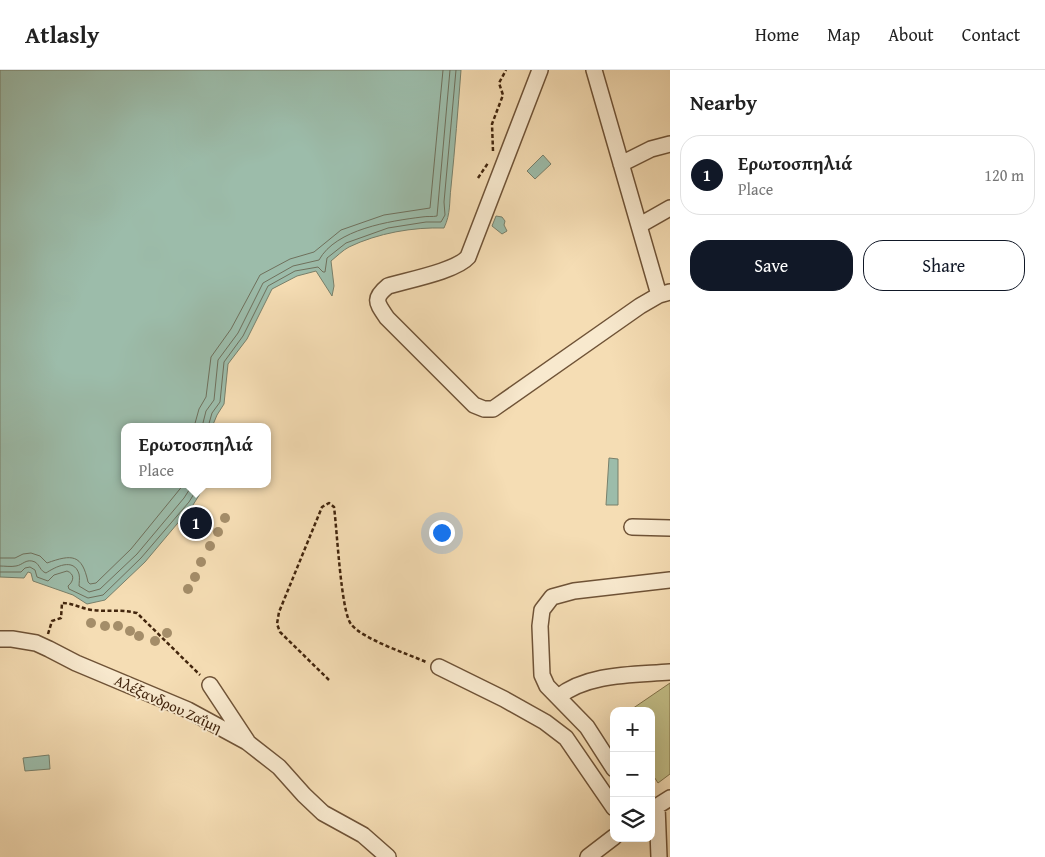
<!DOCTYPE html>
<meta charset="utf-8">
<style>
:root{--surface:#fff;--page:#f2f2f2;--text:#222;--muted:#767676;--line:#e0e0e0;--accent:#111827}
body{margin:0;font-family:"Gentium Book Plus",serif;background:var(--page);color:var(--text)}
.controls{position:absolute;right:15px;bottom:15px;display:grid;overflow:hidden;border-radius:10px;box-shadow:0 5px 20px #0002}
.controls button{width:45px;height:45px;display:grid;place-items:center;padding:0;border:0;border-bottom:1px solid var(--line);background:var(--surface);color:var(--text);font:25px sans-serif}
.you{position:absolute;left:441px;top:462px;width:18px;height:18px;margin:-12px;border:4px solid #fff;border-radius:50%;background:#1a73e8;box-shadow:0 0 0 8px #1a73e833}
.badge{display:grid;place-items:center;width:32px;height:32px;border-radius:50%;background:var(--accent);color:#fff;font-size:16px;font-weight:700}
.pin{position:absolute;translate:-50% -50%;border:2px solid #fff;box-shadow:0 1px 5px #0006}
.popup{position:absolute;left:121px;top:353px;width:150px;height:65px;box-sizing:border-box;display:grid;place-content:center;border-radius:10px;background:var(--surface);filter:drop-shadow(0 1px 4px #0005);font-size:16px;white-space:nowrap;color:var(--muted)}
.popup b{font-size:19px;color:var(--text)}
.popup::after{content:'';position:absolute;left:50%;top:100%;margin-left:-10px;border:10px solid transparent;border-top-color:var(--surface)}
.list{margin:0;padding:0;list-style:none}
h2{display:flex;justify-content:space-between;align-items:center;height:65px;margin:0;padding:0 20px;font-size:21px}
h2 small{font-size:16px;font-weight:400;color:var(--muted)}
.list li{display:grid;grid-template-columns:32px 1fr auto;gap:15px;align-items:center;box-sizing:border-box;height:80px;margin:0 10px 10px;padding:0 10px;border:1px solid var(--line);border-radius:20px}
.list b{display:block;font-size:19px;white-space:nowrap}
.list p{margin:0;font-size:16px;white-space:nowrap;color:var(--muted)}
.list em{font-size:16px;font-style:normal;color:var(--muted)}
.actions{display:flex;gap:10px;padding:15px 20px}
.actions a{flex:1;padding:11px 0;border:1px solid var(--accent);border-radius:20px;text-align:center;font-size:18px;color:var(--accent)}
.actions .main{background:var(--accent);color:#fff}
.icon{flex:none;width:28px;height:28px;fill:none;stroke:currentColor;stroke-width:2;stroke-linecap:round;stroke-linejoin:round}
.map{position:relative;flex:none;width:670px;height:787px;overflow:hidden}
header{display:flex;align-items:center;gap:30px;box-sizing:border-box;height:70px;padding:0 25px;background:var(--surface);border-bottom:1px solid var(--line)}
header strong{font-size:24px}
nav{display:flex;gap:28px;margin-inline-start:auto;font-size:18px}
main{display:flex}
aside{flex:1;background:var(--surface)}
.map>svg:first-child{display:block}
.green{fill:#c3bf88;stroke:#82724a}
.water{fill:#9cbcaa;stroke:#78806b}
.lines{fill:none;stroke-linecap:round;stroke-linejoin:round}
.shore{stroke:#6f705c;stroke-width:1}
.minor-casing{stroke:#6f5337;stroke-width:18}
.path{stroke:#42250d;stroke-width:2.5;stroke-dasharray:4 2.5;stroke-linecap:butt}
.minor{stroke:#f8e9ce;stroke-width:15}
.tree{fill:#a48d69}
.labels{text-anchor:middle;stroke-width:4;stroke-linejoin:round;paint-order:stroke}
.street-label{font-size:15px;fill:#42250d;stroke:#f8e9ce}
</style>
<header>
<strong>Atlasly</strong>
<nav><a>Home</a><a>Map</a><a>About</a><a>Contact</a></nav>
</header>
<main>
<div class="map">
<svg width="670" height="787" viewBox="0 0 670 787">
<rect width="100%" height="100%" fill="#f5ddb4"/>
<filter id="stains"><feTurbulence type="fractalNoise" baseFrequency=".004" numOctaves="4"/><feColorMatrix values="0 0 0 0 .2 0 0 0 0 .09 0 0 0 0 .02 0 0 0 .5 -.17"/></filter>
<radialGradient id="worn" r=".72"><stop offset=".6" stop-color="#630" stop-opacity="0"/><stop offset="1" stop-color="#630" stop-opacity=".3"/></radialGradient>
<!-- green -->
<path class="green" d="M670,613V704L658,713L651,702V641H629Z"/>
<!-- water -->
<path class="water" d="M0,0H461C458,39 455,78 451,117C449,133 451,143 444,158C413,157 378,163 349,177C343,180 336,187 331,191L334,216L332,226L316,201L297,206L272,219L247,269L228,294L224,334L217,345L212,357H125V414H206L193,435L145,492L105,530L87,534L73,525L33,511L31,503L28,502L24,508L0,507Z
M543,85L551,94L535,109L527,101Z
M496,146L502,147L505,151L504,155L507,161L502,164L492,156Z
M609,388L618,389V435H606Z
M49,685L50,699L25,701L23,688Z"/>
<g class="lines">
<!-- shore -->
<path class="shore" d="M194,357L199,339L206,327L211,287L231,259L260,205L290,189L314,182L341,160L384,145L430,138L443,0
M202,357L206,341L214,330L218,290L238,263L263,213L293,196L319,190C336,159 390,151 422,147C427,146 433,147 437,146L450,0
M208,357L212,343L220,332L224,292L243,266L268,216L295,201L318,197L323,202H325L327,188L346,173L388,158L426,152H441L445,145L444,132L456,0
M0,488H15L23,484L31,483L40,486L47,493C72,484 82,484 88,512L90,514L96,513L131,479L184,414
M0,496C5,496 11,497 16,496C23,495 26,488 35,492C40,495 40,501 46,503C55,497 74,487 79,504C80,508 79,513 79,516L89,522L100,519L137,484L184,428L193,414
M0,502H21L25,498L30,497L35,500L37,507L48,511L54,505L67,501C75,504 74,511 68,516L69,519L88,528L103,525L141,488L189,432L200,414"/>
<defs>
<path id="minor" d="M540,0L468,187C456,201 408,210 388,216C372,229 377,233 387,248L474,335L484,339H493L640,236L659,225L670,222
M594,0L659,225
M621,94L651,79L670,74
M640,155L670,138
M632,457L670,458
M0,569H12L36,573L49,579L76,593L188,640L247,672L279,697L304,725L323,743L363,765L388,787
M439,597L504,629L545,652L566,668L614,738
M210,615L247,671
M558,627C588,603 633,605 670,602
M614,699L587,657L547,616L542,605L540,556L542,540L552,527L574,521L670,510
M657,736L659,787
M651,740L670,728
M588,787L614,767"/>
</defs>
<!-- minor casing -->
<use href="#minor" class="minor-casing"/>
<!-- path -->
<path class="path" d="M493,81L492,54L503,25L499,13L506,0
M478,108L488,93
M48,564L52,551L61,548L62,533C73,533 82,539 93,540C108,542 121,539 137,543L200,605
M329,610L280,562L277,554L279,542L322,437L329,433L334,437C337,459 341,542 351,554C362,569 408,584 426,592"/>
<!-- minor -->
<use href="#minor" class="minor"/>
</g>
<!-- trees -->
<g class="tree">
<circle cx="225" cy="448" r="5"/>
<circle cx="218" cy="462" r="5"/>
<circle cx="210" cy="476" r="5"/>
<circle cx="201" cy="492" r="5"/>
<circle cx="195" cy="507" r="5"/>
<circle cx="188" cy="519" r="5"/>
<circle cx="91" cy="553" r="5"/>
<circle cx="105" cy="556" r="5"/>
<circle cx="118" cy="556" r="5"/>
<circle cx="130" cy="561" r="5"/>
<circle cx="167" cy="563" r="5"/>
<circle cx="139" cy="566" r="5"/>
<circle cx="155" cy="571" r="5"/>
</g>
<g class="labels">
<!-- street labels -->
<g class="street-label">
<text transform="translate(168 634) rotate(25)" y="5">Αλέξανδρου Ζαΐμη</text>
</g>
</g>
<rect width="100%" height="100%" filter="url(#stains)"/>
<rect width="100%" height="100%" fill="url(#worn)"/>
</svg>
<div class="controls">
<button>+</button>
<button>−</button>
<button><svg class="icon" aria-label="layers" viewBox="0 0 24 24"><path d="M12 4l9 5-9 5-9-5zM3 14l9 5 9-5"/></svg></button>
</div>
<div class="you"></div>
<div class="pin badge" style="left:196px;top:453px">1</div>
<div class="popup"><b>Ερωτοσπηλιά</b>Place</div>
</div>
<aside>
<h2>Nearby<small></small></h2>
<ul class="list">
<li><span class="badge">1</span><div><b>Ερωτοσπηλιά</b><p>Place</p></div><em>120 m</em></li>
</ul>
<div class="actions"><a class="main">Save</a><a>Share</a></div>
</aside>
</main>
